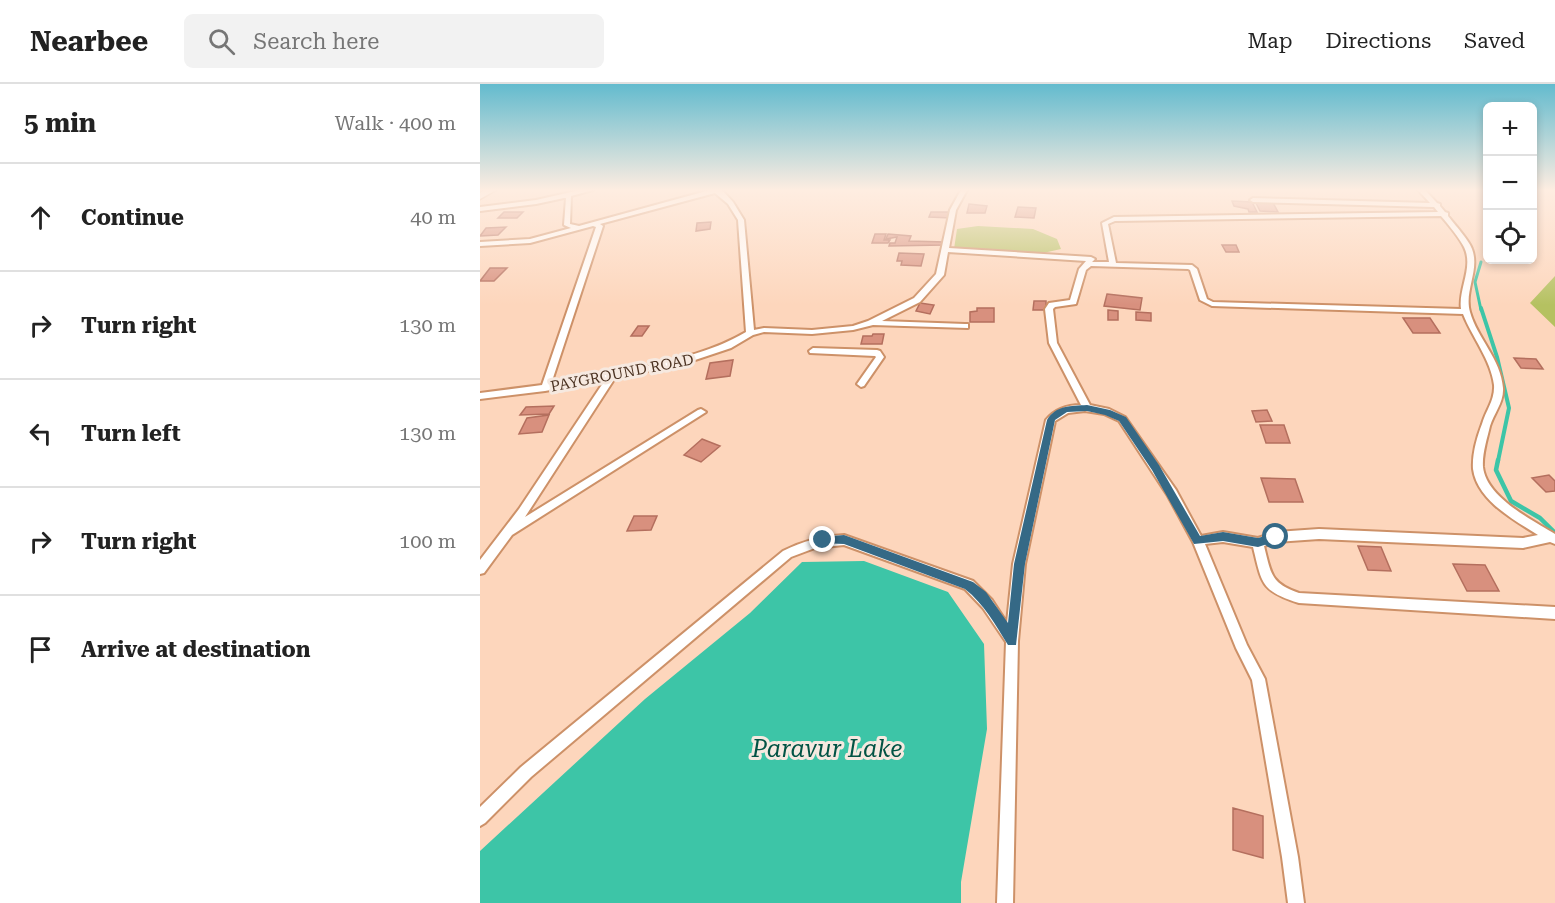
<!DOCTYPE html>
<meta charset="utf-8">
<style>
:root{--surface:#fff;--page:#f2f2f2;--text:#222;--muted:#767676;--line:#e0e0e0}
body{margin:0;font-family:"Roboto Serif",serif;background:var(--page);color:var(--text)}
.controls{position:absolute;right:18px;top:18px;display:grid;overflow:hidden;border-radius:9px;box-shadow:0 3px 9px #0003}
.controls button{width:54px;height:54px;display:grid;place-items:center;padding:0;border:0;border-bottom:2px solid var(--line);background:var(--surface);color:var(--text);font:30px sans-serif}
.stop{position:absolute;width:18px;height:18px;margin:-14px;border:4px solid #356986;border-radius:50%;background:#fff}
.stop.end{background:#356986;border-color:#fff;box-shadow:0 2px 6px #0008}
.list{margin:0;padding:0;list-style:none}
h2{display:flex;justify-content:space-between;align-items:center;height:78px;margin:0;padding:0 24px;font-size:26px}
h2 small{font-size:20px;font-weight:400;color:var(--muted)}
.list li{display:grid;grid-template-columns:39px 1fr auto;gap:18px;align-items:center;box-sizing:border-box;height:108px;padding:0 24px;border-top:2px solid var(--line)}
.list b{display:block;font-size:22px;white-space:nowrap}
.list em{font-size:20px;font-style:normal;color:var(--muted)}
.icon{flex:none;width:33px;height:33px;fill:none;stroke:currentColor;stroke-width:2;stroke-linecap:round;stroke-linejoin:round}
.map{position:relative;flex:none;width:1075px;height:819px;overflow:hidden}
header{display:flex;align-items:center;gap:36px;box-sizing:border-box;height:84px;padding:0 30px;background:var(--surface);border-bottom:2px solid var(--line)}
header strong{font-size:28px}
nav{display:flex;gap:33px;margin-inline-start:auto;font-size:21px}
.search{width:420px;height:54px;background:var(--page);display:flex;align-items:center;gap:15px;box-sizing:border-box;padding:0 21px;border-radius:9px;color:var(--muted);font-size:22px}
main{display:flex}
aside{flex:1;background:var(--surface)}
.map>svg:first-child{display:block}
.green{fill:#b5c161}
.water{fill:#3dc5a7}
.lines{fill:none;stroke-linecap:round;stroke-linejoin:round}
.stream-far2{stroke:#3dc5a7;stroke-width:3}
.stream-far1{stroke:#3dc5a7;stroke-width:4}
.stream{stroke:#3dc5a7;stroke-width:4.5}
.building{fill:#d8907e;stroke:#b46f5e;stroke-width:1.5}
.street-casing{stroke:#cd9168;stroke-width:4}
.secondary-casing{stroke:#cd9168;stroke-width:3}
.street{fill:#fff;fill-rule:evenodd}
.secondary{fill:#fff;fill-rule:evenodd}
.route{fill:#356986}
.labels{text-anchor:middle;stroke-width:6;stroke-linejoin:round;paint-order:stroke}
.far-street-label{font-size:15px;fill:#4b3221;stroke:#f6e9e0}
.near-water-label{font-size:24px;font-style:italic;fill:#025344;stroke:#f6e9e0}
</style>
<header>
<strong>Nearbee</strong>
<div class="search"><svg class="icon" aria-label="search" viewBox="0 0 24 24"><circle cx="10" cy="10" r="6"/><path d="M15 15l6 6"/></svg>Search here</div>
<nav><a>Map</a><a>Directions</a><a>Saved</a></nav>
</header>
<main>
<aside>
<h2>5 min<small>Walk · 400 m</small></h2>
<ul class="list">
<li><svg class="icon" aria-label="ahead" viewBox="0 0 24 24"><path d="M12 20V5M6 11l6-6 6 6"/></svg><div><b>Continue</b></div><em>40 m</em></li>
<li><svg class="icon" aria-label="right" viewBox="0 0 24 24"><path d="M7 20v-9h11M14 6l5 5-5 5"/></svg><div><b>Turn right</b></div><em>130 m</em></li>
<li><svg class="icon" aria-label="left" viewBox="0 0 24 24"><path d="M17 20v-9H6M10 6l-5 5 5 5"/></svg><div><b>Turn left</b></div><em>130 m</em></li>
<li><svg class="icon" aria-label="right" viewBox="0 0 24 24"><path d="M7 20v-9h11M14 6l5 5-5 5"/></svg><div><b>Turn right</b></div><em>100 m</em></li>
<li><svg class="icon" aria-label="arrive" viewBox="0 0 24 24"><path d="M6 21V4h12l-3 4 3 4H6"/></svg><div><b>Arrive at destination</b></div></li>
</ul>
</aside>
<div class="map">
<svg width="1075" height="819" viewBox="0 0 1075 819">
<rect width="100%" height="100%" fill="#fdd6bc"/>
<!-- green -->
<path class="green" d="M498,142L553,145L577,155L581,165L541,174L474,165L477,145Z
M1075,192V243L1050,219Z"/>
<!-- water -->
<path class="water" d="M384,477L468,508L504,560L507,645L481,798V819H0V767L165,615L270,529L322,478Z"/>
<g class="lines">
<!-- stream-far2 -->
<path class="stream-far2" d="M1001,178L995,198L1001,226"/>
<!-- stream-far1 -->
<path class="stream-far1" d="M1001,224L1017,273L1029,324L1018,377"/>
<!-- stream -->
<path class="stream" d="M1018,376L1016,386L1031,417L1060,434L1075,449"/>
</g>
<!-- building -->
<path class="building" d="M774,115H791L798,128L780,127Z
M752,117L772,118L777,128H769L768,125L754,122Z
M489,120L507,122L505,129H487Z
M538,123L556,124L554,134L535,133Z
M24,128H43L37,134H18Z
M451,128H473L471,134L449,133Z
M231,138L230,145L216,147L217,139Z
M26,143L18,151L0,152L6,144Z
M395,150H406L404,156H410L408,159H392Z
M408,150L431,152L429,157L465,158L464,161L409,162L410,159H415L417,153L406,155Z
M742,161H756L759,168H746Z
M419,169L444,170L441,182L421,181L422,177H417Z
M10,184H27L14,197H0Z
M627,210L662,214L660,226L624,222Z
M554,217H566V226H553Z
M440,219L454,221L450,230L436,227Z
M497,224H514V238H490V228L497,227Z
M628,226L638,227V236H628Z
M656,228L671,229V237L656,236Z
M923,234H950L960,249H933Z
M158,242H169L162,252H151Z
M393,250H404L402,260H381L383,252H392Z
M1034,274L1056,275L1063,285L1041,284Z
M253,276L250,292L226,295L230,279Z
M74,322L69,330L40,331L46,323Z
M787,326L792,337L776,338L772,327Z
M69,331L62,348L39,350L47,334Z
M780,341H804L810,359H786Z
M222,355L240,362L221,378L204,371Z
M1069,391L1075,397V407L1066,408L1052,394Z
M781,394L815,395L823,418H789Z
M154,432H177L171,446L147,447Z
M878,462L901,463L911,487L888,486Z
M973,480L1005,481L1019,507H987Z
M753,724L783,732V774L753,766Z"/>
<g class="lines">
<defs>
<path id="street" d="M100,106H113L91,112L90,140L99,142L230,106H242L253,118L264,136L274,246L284,244L332,246L373,242L388,237L434,214L456,190L470,126L481,106H487L476,126L469,164L611,173L615,175L612,178H629L622,139L634,133L958,128L954,123L773,118L770,116L773,114L950,119L938,106H945L957,119L960,120V122L965,128L968,129V132C974,140 989,156 992,165C1000,186 984,207 990,228C997,254 1021,275 1023,304C1024,318 1014,329 1010,342C1007,355 1002,370 1003,383C1006,413 1052,436 1075,450V460L1070,458L1043,464L839,455L796,458L784,462C791,489 790,499 819,509L1075,523V535L819,519C781,507 782,500 773,463L743,458L725,460L767,561L785,595L818,773L824,819H808L802,773L772,596L756,564L713,458L688,412L639,337L624,330L605,327L588,329L575,337L545,480L538,557L533,819H517L526,558L503,524L485,505L364,461L335,464L311,473L51,693L5,739L0,742V723L41,683L303,467C323,457 342,452 364,451L493,497L512,516L527,539L533,480L566,336C575,325 587,321 601,321L569,259L565,225L569,219L590,216L599,185L606,177L468,168L464,191L440,218L402,237L485,240H488V244L393,241L373,246L332,250L284,248L273,251L251,264L206,279L135,294L45,433L218,326L221,325L226,328L32,451L4,489L0,490V476L39,425L125,296L65,307L0,315V309L62,301L116,143L113,142L50,159L0,162V158L50,155L91,144L84,141L86,114H84L56,120L0,127V123L56,116ZM235,109L248,120L258,136L266,248C230,269 193,276 153,285C125,290 98,296 71,300L123,142L120,140ZM961,132C968,140 980,155 984,163C994,183 978,205 981,225L733,218L727,215L717,185L712,181L636,179L628,140L635,137ZM611,182L708,185L710,186L720,216L732,222L983,230C992,253 1011,276 1014,301C1015,316 1006,326 1002,340C997,353 992,370 993,385C997,416 1034,436 1058,451L1043,454L839,445L796,448L778,454L743,448L721,452L696,406L645,333L629,325L610,321L577,259L573,225L575,223L596,220L606,186Z
M333,264L397,266L400,267L404,273L384,302L381,303L377,300L396,273L395,272L330,269L329,267Z"/>
<path id="secondary" d="M4,106H16L0,115V109Z"/>
</defs>
<!-- street casing -->
<use href="#street" class="street-casing"/>
<!-- secondary casing -->
<use href="#secondary" class="secondary-casing"/>
<!-- street -->
<use href="#street" class="street"/>
<!-- secondary -->
<use href="#secondary" class="secondary"/>
</g>
<!-- sky -->
<linearGradient id="sky" x2="0" y2="1"><stop stop-color="#63bbce"/><stop offset="0.48" stop-color="#feede1"/><stop offset="1" stop-color="#feede1" stop-opacity="0"/></linearGradient>
<rect width="1075" height="221" fill="url(#sky)"/>
<!-- route -->
<path class="route" d="M607,321L630,326L646,333L679,381L720,452L743,448L778,454L796,449L800,450V456L778,463L743,457L714,460L672,386L639,337L625,331L607,327L587,328L575,336L545,480L536,561H528C515,540 504,520 485,505L364,460L340,459V453L364,451L493,498L506,508L528,539L534,480L567,336C576,321 591,322 607,321Z"/>
<g class="labels">
<!-- far-street labels -->
<g class="far-street-label">
<text transform="translate(142 289) rotate(-11)" y="5">PAYGROUND ROAD</text>
</g>
<!-- near-water labels -->
<g class="near-water-label">
<text x="347" y="673">Paravur Lake</text>
</g>
</g>
</svg>
<div class="controls">
<button>+</button>
<button>−</button>
<button><svg class="icon" aria-label="locate" viewBox="0 0 24 24"><circle cx="12" cy="12" r="6"/><path d="M12 2v4M12 18v4M2 12h4M18 12h4"/></svg></button>
</div>
<div class="stop" style="left:796px;top:453px"></div>
<div class="stop end" style="left:343px;top:456px"></div>
</div>
</main>
